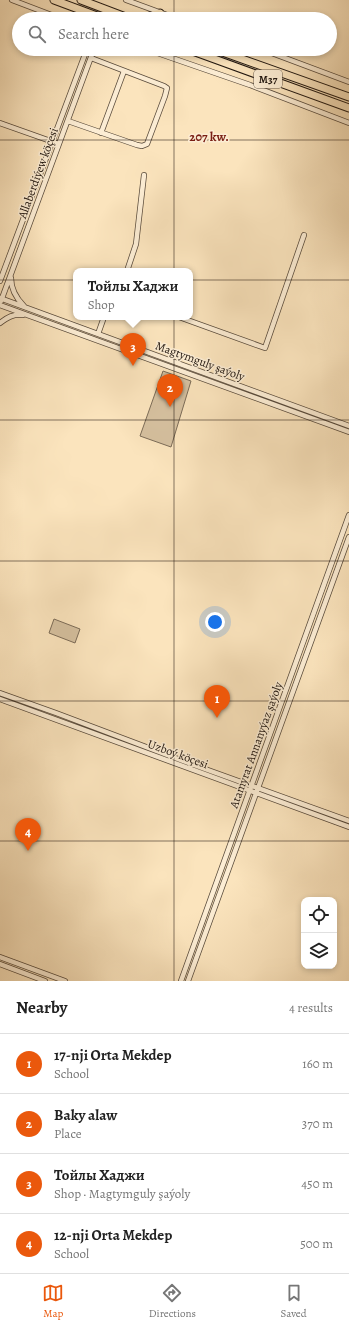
<!DOCTYPE html>
<meta charset="utf-8">
<style>
:root{--surface:#fff;--page:#f2f2f2;--text:#222;--muted:#767676;--line:#e0e0e0;--accent:#ea580c}
body{margin:0;font-family:Alegreya,serif;background:var(--page);color:var(--text)}
.controls{position:absolute;right:12px;bottom:12px;display:grid;overflow:hidden;border-radius:8px;box-shadow:0 2px 6px #0003}
.controls button{width:36px;height:36px;display:grid;place-items:center;padding:0;border:0;border-bottom:1px solid var(--line);background:var(--surface);color:var(--text);font:20px sans-serif}
.you{position:absolute;left:215px;top:622px;width:14px;height:14px;margin:-10px;border:3px solid #fff;border-radius:50%;background:#1a73e8;box-shadow:0 0 0 6px #1a73e833}
.badge{display:grid;place-items:center;width:26px;height:26px;border-radius:50%;background:var(--accent);color:#fff;font-size:13px;font-weight:700}
.pin{position:absolute;translate:-50% -33px;filter:drop-shadow(0 1px 2px #0008)}
.pin::after{content:'';position:absolute;top:21px;width:14px;height:12px;background:inherit;clip-path:polygon(0 0,100% 0,50% 100%)}
.popup{position:absolute;left:73px;top:268px;width:120px;height:52px;box-sizing:border-box;display:grid;place-content:center;border-radius:8px;background:var(--surface);filter:drop-shadow(0 1px 3px #0005);font-size:13px;white-space:nowrap;color:var(--muted)}
.popup b{font-size:15px;color:var(--text)}
.popup::after{content:'';position:absolute;left:50%;top:100%;margin-left:-8px;border:8px solid transparent;border-top-color:var(--surface)}
.list{margin:0;padding:0;list-style:none}
h2{display:flex;justify-content:space-between;align-items:center;height:52px;margin:0;padding:0 16px;font-size:17px}
h2 small{font-size:13px;font-weight:400;color:var(--muted)}
.list li{display:grid;grid-template-columns:26px 1fr auto;gap:12px;align-items:center;box-sizing:border-box;height:60px;padding:0 16px;border-top:1px solid var(--line)}
.list b{display:block;font-size:15px;white-space:nowrap}
.list p{margin:0;font-size:13px;white-space:nowrap;color:var(--muted)}
.list em{font-size:13px;font-style:normal;color:var(--muted)}
.icon{flex:none;width:22px;height:22px;fill:none;stroke:currentColor;stroke-width:2;stroke-linecap:round;stroke-linejoin:round}
.map{position:relative;flex:none;width:349px;height:981px;overflow:hidden}
.search{position:absolute;background:var(--surface);box-shadow:0 2px 6px #0003;left:12px;right:12px;top:12px;height:44px;display:flex;align-items:center;gap:10px;box-sizing:border-box;padding:0 14px;border-radius:22px;color:var(--muted);font-size:15px}
.sheet{height:292px;background:var(--surface)}
nav{display:flex;justify-content:space-around;align-items:center;box-sizing:border-box;height:56px;border-top:1px solid var(--line);background:var(--surface);font-size:11px;color:var(--muted)}
nav a{display:grid;justify-items:center;gap:2px}
nav .on{color:var(--accent)}
.map>svg:first-child{display:block}
.green{fill:#d6c1a0;stroke:#7c6c58}
.lines{fill:none;stroke-linecap:round;stroke-linejoin:round}
.minor-casing{stroke:#584a3b;stroke-width:6}
.highway-casing{stroke:#211710;stroke-width:9}
.minor{stroke:#fcedd4;stroke-width:4.5}
.highway{stroke:#fbe4bd;stroke-width:7}
.grid{fill:none;stroke:#211710;stroke-width:1;stroke-opacity:0.55}
.labels{text-anchor:middle;stroke-width:3;stroke-linejoin:round;paint-order:stroke}
.shield{fill:#fcedd4;stroke:#63574b;stroke-width:1}
.shield-label{font-size:11px;font-weight:bold;fill:#211710}
.street-label{font-size:12px;fill:#211710;stroke:#fcedd4}
.neighbourhood-label{font-size:13px;font-weight:bold;fill:#7a1f14;stroke:#fcedd4}
</style>
<div class="map">
<svg width="349" height="981" viewBox="0 0 349 981">
<rect width="100%" height="100%" fill="#fbe4bd"/>
<filter id="stains"><feTurbulence type="fractalNoise" baseFrequency=".005" numOctaves="4"/><feColorMatrix values="0 0 0 0 .2 0 0 0 0 .09 0 0 0 0 .02 0 0 0 .5 -.17"/></filter>
<radialGradient id="worn" r=".72"><stop offset=".6" stop-color="#630" stop-opacity="0"/><stop offset="1" stop-color="#630" stop-opacity=".3"/></radialGradient>
<!-- green -->
<path class="green" d="M163,371L191,381L171,447L140,436Z
M54,619L80,629L75,643L49,633Z"/>
<g class="lines">
<defs>
<path id="minor" d="M12,0L62,19
M126,0L178,19
M146,49L250,85L349,123
M261,49L349,82
M68,121L137,145L142,146L147,144L165,96L167,88L164,86L91,58
M0,123L59,144
M101,133L124,71
M127,271L136,244L144,175
M11,278C11,290 16,298 24,306
M0,281L87,49
M0,298L349,426
M1,301L94,49
M0,305L349,432
M179,317L265,348L304,235
M0,323C8,317 13,314 23,315
M98,334L104,317
M0,693L56,713L194,765L349,821
M0,699L349,827
M0,957L65,981
M0,964L45,981
M181,981L349,515
M188,981L349,537"/>
<path id="highway" d="M54,0L105,19
M81,0L131,19
M139,19L160,13
M187,49L349,108
M214,49L349,97"/>
</defs>
<!-- minor casing -->
<use href="#minor" class="minor-casing"/>
<!-- highway casing -->
<use href="#highway" class="highway-casing"/>
<!-- minor -->
<use href="#minor" class="minor"/>
<!-- highway -->
<use href="#highway" class="highway"/>
</g>
<!-- grid -->
<path class="grid" d="M174,0V19M174,49V981M0,140H349M0,280H349M0,420H349M0,561H349M0,701H349M0,841H349"/>
<g class="labels">
<!-- shield labels -->
<rect class="shield" x="254" y="70" width="28" height="18" rx="3"/>
<g class="shield-label">
<text x="268" y="83">M37</text>
</g>
<!-- street labels -->
<g class="street-label">
<text transform="translate(38 173) rotate(-70)" y="4">Allaberdiýew köçesi</text>
<text transform="translate(200 361) rotate(20)" y="4">Magtymguly şaýoly</text>
<text transform="translate(256 745) rotate(-70)" y="4">Atamyrat Annanyýaz şaýoly</text>
<text transform="translate(178 754) rotate(20)" y="4">Uzboý köçesi</text>
</g>
<!-- neighbourhood labels -->
<g class="neighbourhood-label">
<text x="209" y="141">207 kw.</text>
</g>
</g>
<rect width="100%" height="100%" filter="url(#stains)"/>
<rect width="100%" height="100%" fill="url(#worn)"/>
</svg>
<div class="controls">
<button><svg class="icon" aria-label="locate" viewBox="0 0 24 24"><circle cx="12" cy="12" r="6"/><path d="M12 2v4M12 18v4M2 12h4M18 12h4"/></svg></button>
<button><svg class="icon" aria-label="layers" viewBox="0 0 24 24"><path d="M12 4l9 5-9 5-9-5zM3 14l9 5 9-5"/></svg></button>
</div>
<div class="you"></div>
<div class="pin badge" style="left:217px;top:718px">1</div>
<div class="pin badge" style="left:170px;top:407px">2</div>
<div class="pin badge" style="left:133px;top:366px">3</div>
<div class="popup"><b>Тойлы Хаджи</b>Shop</div>
<div class="pin badge" style="left:28px;top:851px">4</div>
<div class="search"><svg class="icon" aria-label="search" viewBox="0 0 24 24"><circle cx="10" cy="10" r="6"/><path d="M15 15l6 6"/></svg>Search here</div>
</div>
<section class="sheet">
<h2>Nearby<small>4 results</small></h2>
<ul class="list">
<li><span class="badge">1</span><div><b>17-nji Orta Mekdep</b><p>School</p></div><em>160 m</em></li>
<li><span class="badge">2</span><div><b>Baky alaw</b><p>Place</p></div><em>370 m</em></li>
<li><span class="badge">3</span><div><b>Тойлы Хаджи</b><p>Shop · Magtymguly şaýoly</p></div><em>450 m</em></li>
<li><span class="badge">4</span><div><b>12-nji Orta Mekdep</b><p>School</p></div><em>500 m</em></li>
</ul>
</section>
<nav>
<a class="on"><svg class="icon" aria-label="map" viewBox="0 0 24 24"><path d="M3 6l6-2 6 2 6-2v14l-6 2-6-2-6 2zM9 4v14M15 6v14"/></svg>Map</a>
<a><svg class="icon" aria-label="directions" viewBox="0 0 24 24"><path d="M12 3l9 9-9 9-9-9zM9 14v-3h6M13 9l2 2-2 2"/></svg>Directions</a>
<a><svg class="icon" aria-label="saved" viewBox="0 0 24 24"><path d="M7 4h10v16l-5-4-5 4z"/></svg>Saved</a>
</nav>
